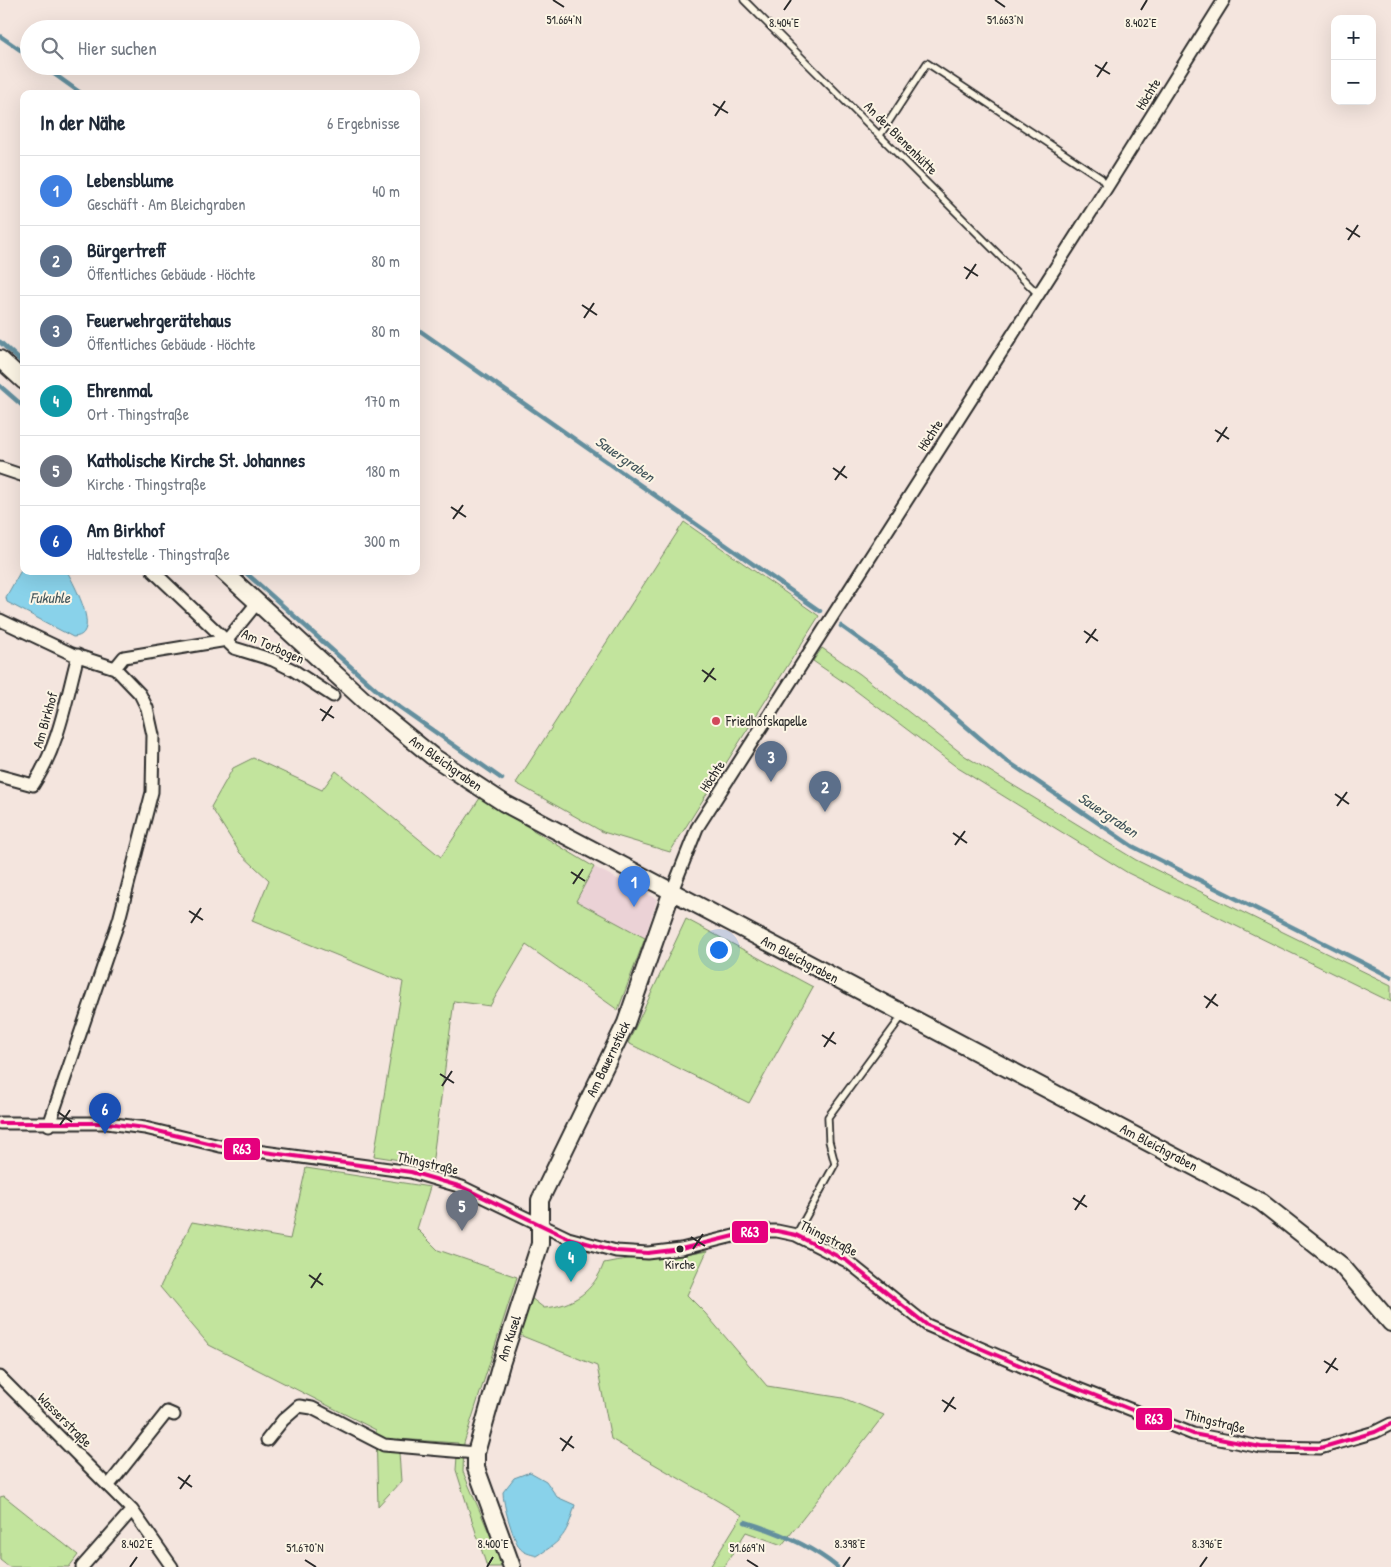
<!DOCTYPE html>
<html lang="de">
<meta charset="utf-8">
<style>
:root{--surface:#fff;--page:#f2f2f3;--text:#1f2937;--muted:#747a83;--line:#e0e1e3;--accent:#d93025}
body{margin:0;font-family:"Patrick Hand",sans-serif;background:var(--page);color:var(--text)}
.controls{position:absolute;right:15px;top:15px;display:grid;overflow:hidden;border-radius:10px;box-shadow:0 5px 20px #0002}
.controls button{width:45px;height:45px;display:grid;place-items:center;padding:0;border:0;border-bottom:1px solid var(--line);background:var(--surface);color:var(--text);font:25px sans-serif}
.you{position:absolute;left:718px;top:949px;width:18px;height:18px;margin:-12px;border:4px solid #fff;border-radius:50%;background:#1a73e8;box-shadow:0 0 0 8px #1a73e833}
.badge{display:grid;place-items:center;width:32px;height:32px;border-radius:50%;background:var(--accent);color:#fff;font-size:16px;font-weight:700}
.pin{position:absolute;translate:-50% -41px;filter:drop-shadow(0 1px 2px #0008)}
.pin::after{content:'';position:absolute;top:26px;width:18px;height:15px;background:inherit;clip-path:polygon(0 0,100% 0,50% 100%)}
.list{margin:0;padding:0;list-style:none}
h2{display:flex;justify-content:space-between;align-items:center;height:65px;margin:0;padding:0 20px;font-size:21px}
h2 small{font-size:16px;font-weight:400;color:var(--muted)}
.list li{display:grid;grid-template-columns:32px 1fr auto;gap:15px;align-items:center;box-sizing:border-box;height:70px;padding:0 20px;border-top:1px solid var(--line)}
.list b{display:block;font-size:19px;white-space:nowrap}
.list p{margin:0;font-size:16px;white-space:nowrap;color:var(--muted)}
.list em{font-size:16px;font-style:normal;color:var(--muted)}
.icon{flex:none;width:28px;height:28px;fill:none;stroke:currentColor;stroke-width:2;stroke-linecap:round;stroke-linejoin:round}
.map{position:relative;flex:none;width:1391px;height:1567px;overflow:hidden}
.search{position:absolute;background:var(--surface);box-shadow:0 5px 20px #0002;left:20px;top:20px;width:400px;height:55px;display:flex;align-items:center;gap:12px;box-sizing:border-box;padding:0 18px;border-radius:28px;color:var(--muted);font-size:19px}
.panel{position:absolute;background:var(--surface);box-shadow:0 5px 20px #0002;left:20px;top:90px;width:400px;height:485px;border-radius:10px}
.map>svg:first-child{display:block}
.built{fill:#ebd2d6}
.green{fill:#c2e49d;stroke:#768864}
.water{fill:#89d2ea;stroke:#638f9e}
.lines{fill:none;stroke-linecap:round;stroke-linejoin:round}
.stream{stroke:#638f9e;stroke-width:4.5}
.lane-casing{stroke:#2b2b2b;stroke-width:9}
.street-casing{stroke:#2b2b2b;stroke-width:15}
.secondary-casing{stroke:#2b2b2b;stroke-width:20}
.lane{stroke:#fcf5e5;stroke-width:5.5}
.street{stroke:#fcf5e5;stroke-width:11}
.secondary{stroke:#fcf5e5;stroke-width:16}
.bus-1-casing{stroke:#fcf5e5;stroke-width:8}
.bus-1{stroke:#e5007d;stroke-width:4}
.ticks{fill:none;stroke:#2b2b2b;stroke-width:2}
.poi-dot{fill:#d1495b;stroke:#fcf5e5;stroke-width:2}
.bus-dot{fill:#2b2b2b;stroke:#fcf5e5;stroke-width:2}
.labels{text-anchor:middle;stroke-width:4;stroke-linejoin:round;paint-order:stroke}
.bus-label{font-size:13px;fill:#2b2b2b;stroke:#fcf5e5}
.street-label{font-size:14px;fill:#2b2b2b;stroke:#fcf5e5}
.poi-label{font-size:14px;fill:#2b2b2b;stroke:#fcf5e5;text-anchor:start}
.water-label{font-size:15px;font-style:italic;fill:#42555b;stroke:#fcf5e5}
.ticks-label{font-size:12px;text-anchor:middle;fill:#2b2b2b;stroke:#fcf5e5;stroke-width:4;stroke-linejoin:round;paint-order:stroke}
.line-badge{stroke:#fcf5e5;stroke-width:2}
.badge-label{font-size:14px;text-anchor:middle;font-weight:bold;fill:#fff}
</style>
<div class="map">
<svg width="1391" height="1567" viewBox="0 0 1391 1567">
<rect width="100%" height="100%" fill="#f4e5de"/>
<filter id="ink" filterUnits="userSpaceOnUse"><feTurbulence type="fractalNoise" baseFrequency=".02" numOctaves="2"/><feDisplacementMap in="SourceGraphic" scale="10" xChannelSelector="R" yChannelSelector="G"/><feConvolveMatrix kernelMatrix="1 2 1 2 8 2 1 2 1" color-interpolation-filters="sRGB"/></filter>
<g filter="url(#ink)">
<!-- built -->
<path class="built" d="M594,867L657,899L645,938L576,901Z"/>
<!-- green -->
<path class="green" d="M684,522L819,616L670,852L603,832L516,783Z
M822,648L860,674L965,756L1136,860L1391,985V1002L1128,873L958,768L851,687L813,661Z
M253,758L322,790L336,771L441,857L480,798L594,867L576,901L645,938L618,1010L526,945L490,1006L454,1001L432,1165L374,1156L403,982L252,921L269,880L240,853L211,807L233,768Z
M686,919L813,987L749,1103L628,1043Z
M306,1168L430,1187L417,1229L438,1250L517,1277L464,1443L463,1472L497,1551L501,1567H487L456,1470L458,1443L398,1439L401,1481L378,1506L376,1430L209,1345L160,1287L192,1222L290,1239Z
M707,1251L687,1295L705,1313L767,1386L843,1398L884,1415L782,1545L746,1532L724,1567H710L742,1515L611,1439L597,1366L517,1334L531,1298L544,1308C573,1306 594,1291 604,1263C638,1255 673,1259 707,1251Z
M4,1496L78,1555L69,1567H9L0,1560V1497Z"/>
<!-- water -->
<path class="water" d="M24,565V571H67C74,585 103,636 73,637L7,602L6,597Z
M530,1472L546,1481L557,1497L575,1505C567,1534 563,1540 537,1556C530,1554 523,1553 519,1547C512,1535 503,1505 503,1492L514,1478Z"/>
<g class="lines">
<!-- stream -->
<path class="stream" d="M0,36L29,56
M43,66L82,94
M416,328L820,611
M0,342L24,364
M0,386L24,407
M244,571L381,694L502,779
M841,626L894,664L1004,759L1132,846L1391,977
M745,1522C778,1532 810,1545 837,1567"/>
<defs>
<path id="lane" d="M744,0L1038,294
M880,135L927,63L1101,178L1107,187
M796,1235L835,1164L829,1141L828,1117L903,1015"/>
<path id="street" d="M0,468L24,476
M153,571L234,648L273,660L293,670L333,696
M0,620L72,654L115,668L140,694L147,708L153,735L152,792L119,920L49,1125
M115,668L124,657L227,640L257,603
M0,776L33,785C59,746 66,700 78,655
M672,891L697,828L1107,187L1224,0
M0,1123H107L145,1128L220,1146L411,1172L462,1187L568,1238L616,1251L648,1253L681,1249L754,1231H777L796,1235L847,1261L927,1325L1033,1371L1193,1434L1261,1447L1320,1448L1375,1432L1391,1424
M0,1377L132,1510L172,1567
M267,1440L283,1420L299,1406L312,1408L384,1445L476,1453
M109,1485L167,1412L174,1415
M82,1567L132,1510"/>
<path id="secondary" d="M0,359L24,381
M223,571L367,703L432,756L504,803L1261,1202L1341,1265L1391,1323
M512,1567L476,1468V1453L501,1364L540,1244V1200L626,1023L672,891"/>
</defs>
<!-- lane casing -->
<use href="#lane" class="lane-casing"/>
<!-- street casing -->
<use href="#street" class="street-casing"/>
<!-- secondary casing -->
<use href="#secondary" class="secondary-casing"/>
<!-- lane -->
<use href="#lane" class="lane"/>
<!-- street -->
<use href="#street" class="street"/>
<!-- secondary -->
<use href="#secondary" class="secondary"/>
<defs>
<path id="bus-1" d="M0,1123H107L145,1128L220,1146L411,1172L462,1187L568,1238L616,1251L648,1253L681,1249L754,1231H777L796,1235L847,1261L927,1325L1033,1371L1193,1434L1261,1447L1320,1448L1375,1432L1391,1424"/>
</defs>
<!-- bus-1 casing -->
<use href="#bus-1" class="bus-1-casing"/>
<!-- bus-1 -->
<use href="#bus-1" class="bus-1"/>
</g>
</g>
<!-- ticks -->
<path class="ticks" d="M553,0L564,7M995,0L1005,7M784,10L791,0M1141,10L1147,0M1095,65L1110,74M1097,77L1107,62M713,104L728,113M715,116L725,101M1346,228L1360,237M1348,240L1358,225M964,267L978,276M966,279L976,264M582,305L597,315M584,318L594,303M1215,430L1229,439M1217,442L1227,427M833,468L847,478M835,480L845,466M451,507L466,517M453,519L463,505M1084,631L1098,641M1086,643L1096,629M702,670L716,680M704,682L714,668M320,709L334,718M322,721L332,706M1335,794L1349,804M1337,806L1347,792M953,833L967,843M955,845L965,831M571,872L585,881M573,884L583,869M189,911L203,920M191,923L201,908M1204,996L1218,1006M1206,1008L1216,994M822,1035L836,1044M824,1047L834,1032M440,1074L454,1083M442,1086L452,1071M58,1112L72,1122M60,1125L70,1110M1073,1198L1087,1207M1075,1210L1085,1195M691,1237L705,1246M693,1249L703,1234M309,1275L323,1285M311,1288L321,1273M1324,1361L1338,1370M1326,1373L1336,1358M942,1400L956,1409M944,1412L954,1397M560,1438L574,1448M562,1451L572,1436M178,1477L192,1487M180,1489L190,1475M305,1560L316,1567M747,1560L758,1567M130,1567L137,1557M487,1567L493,1557M843,1567L850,1557M1200,1567L1207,1557"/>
<!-- markers -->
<circle class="poi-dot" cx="716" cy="721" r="5"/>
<circle class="bus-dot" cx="680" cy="1249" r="4.5"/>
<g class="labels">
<!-- bus labels -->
<g class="bus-label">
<text x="680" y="1269">Kirche</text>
</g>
<!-- street labels -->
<g class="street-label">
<text transform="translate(1148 94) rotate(-58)" y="5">Höchte</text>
<text transform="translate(901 138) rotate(45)" y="5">An der Bienenhütte</text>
<text transform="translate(930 435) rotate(-57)" y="5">Höchte</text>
<text transform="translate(273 646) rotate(24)" y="5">Am Torbogen</text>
<text transform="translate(45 720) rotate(-74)" y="5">Am Birkhof</text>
<text transform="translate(446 763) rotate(35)" y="5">Am Bleichgraben</text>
<text transform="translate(712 776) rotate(-57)" y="5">Höchte</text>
<text transform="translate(800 959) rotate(28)" y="5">Am Bleichgraben</text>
<text transform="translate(608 1059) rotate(-64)" y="5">Am Bauernstück</text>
<text transform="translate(1159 1147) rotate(28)" y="5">Am Bleichgraben</text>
<text transform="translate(428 1163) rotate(13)" y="5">Thingstraße</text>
<text transform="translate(829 1238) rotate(27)" y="5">Thingstraße</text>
<text transform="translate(509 1338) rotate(-72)" y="5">Am Kusel</text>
<text transform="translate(65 1420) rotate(45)" y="5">Wasserstraße</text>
<text transform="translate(1215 1421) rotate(14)" y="5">Thingstraße</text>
</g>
<!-- poi labels -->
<g class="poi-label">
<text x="726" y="726">Friedhofskapelle</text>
</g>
<!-- water labels -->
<g class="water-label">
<text transform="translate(625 459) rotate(35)" y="5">Sauergraben</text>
<text x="50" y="603">Fukuhle</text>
<text transform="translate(1108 815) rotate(34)" y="5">Sauergraben</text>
</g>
</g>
<g class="ticks-label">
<text x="1005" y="24">51.663°N</text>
<text x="564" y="24">51.664°N</text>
<text x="784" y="27">8.404°E</text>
<text x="1141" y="27">8.402°E</text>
<text x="137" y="1548">8.402°E</text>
<text x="493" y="1548">8.400°E</text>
<text x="850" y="1548">8.398°E</text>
<text x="1207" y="1548">8.396°E</text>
<text x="305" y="1552">51.670°N</text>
<text x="747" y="1552">51.669°N</text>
</g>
<g class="line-badge">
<rect x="223" y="1137" width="38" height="24" rx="5" fill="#e5007d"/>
<rect x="731" y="1220" width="38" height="24" rx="5" fill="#e5007d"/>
<rect x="1135" y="1407" width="38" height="24" rx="5" fill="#e5007d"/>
</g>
<g class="badge-label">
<text x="242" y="1154">R63</text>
<text x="750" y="1237">R63</text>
<text x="1154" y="1424">R63</text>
</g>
</svg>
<div class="controls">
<button>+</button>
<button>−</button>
</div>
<div class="you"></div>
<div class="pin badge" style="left:634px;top:907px;background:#3f7fe0">1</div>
<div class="pin badge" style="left:825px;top:812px;background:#5c6f8a">2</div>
<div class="pin badge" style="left:771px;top:782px;background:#5c6f8a">3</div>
<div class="pin badge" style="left:571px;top:1282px;background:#0f9aa8">4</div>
<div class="pin badge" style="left:462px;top:1231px;background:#6b7280">5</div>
<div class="pin badge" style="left:105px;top:1134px;background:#1a4fb4">6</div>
<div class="search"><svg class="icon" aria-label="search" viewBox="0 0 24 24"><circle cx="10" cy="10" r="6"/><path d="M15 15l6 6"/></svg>Hier suchen</div>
<section class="panel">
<h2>In der Nähe<small>6 Ergebnisse</small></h2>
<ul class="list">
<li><span class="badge" style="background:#3f7fe0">1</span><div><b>Lebensblume</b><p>Geschäft · Am Bleichgraben</p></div><em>40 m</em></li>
<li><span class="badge" style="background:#5c6f8a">2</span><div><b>Bürgertreff</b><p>Öffentliches Gebäude · Höchte</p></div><em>80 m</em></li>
<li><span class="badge" style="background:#5c6f8a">3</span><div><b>Feuerwehrgerätehaus</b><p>Öffentliches Gebäude · Höchte</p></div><em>80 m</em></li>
<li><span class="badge" style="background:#0f9aa8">4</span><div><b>Ehrenmal</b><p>Ort · Thingstraße</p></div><em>170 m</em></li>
<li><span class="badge" style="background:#6b7280">5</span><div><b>Katholische Kirche St. Johannes</b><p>Kirche · Thingstraße</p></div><em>180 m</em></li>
<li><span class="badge" style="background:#1a4fb4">6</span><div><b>Am Birkhof</b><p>Haltestelle · Thingstraße</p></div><em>300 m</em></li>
</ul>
</section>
</div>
